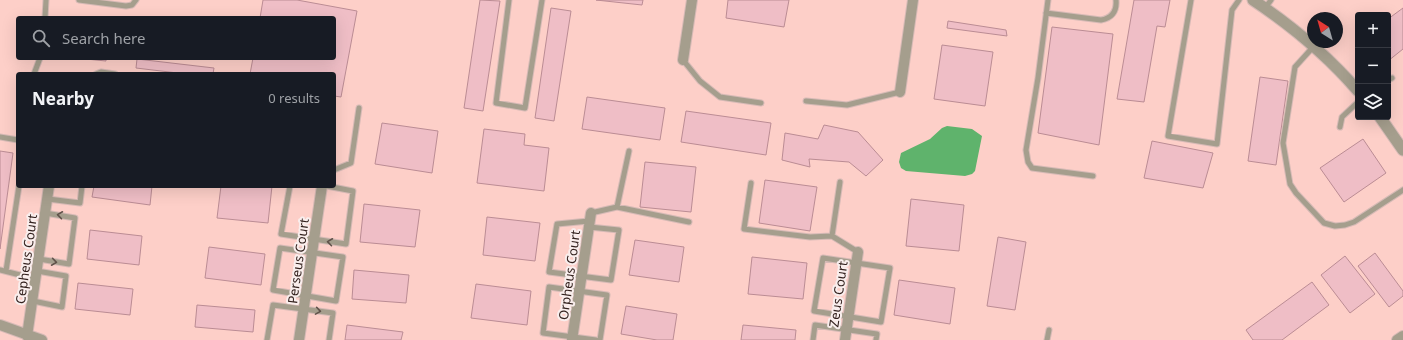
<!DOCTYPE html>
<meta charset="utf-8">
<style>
:root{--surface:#171b24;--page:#20242c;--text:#f1f3f6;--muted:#9ea1a6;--line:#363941}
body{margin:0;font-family:"Noto Sans",sans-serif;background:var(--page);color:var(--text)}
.controls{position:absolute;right:12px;top:12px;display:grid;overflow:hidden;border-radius:4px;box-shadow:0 4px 16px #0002}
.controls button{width:36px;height:36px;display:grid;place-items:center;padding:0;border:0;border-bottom:1px solid var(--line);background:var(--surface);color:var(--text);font:20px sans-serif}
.compass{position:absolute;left:1307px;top:12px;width:36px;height:36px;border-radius:50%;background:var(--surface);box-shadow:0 4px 16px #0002;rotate:323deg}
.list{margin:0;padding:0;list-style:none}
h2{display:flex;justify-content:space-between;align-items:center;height:52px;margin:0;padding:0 16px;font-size:17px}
h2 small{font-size:13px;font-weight:400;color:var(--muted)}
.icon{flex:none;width:22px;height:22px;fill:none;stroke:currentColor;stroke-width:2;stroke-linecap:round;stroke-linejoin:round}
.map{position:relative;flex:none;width:1403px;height:340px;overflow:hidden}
.search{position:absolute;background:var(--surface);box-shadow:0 4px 16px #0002;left:16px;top:16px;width:320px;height:44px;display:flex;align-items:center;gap:10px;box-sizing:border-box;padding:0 14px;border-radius:4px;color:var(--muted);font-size:15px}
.panel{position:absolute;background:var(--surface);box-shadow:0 4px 16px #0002;left:16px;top:72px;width:320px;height:116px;border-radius:4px}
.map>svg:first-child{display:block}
.built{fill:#fdcfc8;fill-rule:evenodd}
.water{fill:#5fb36c}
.building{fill:#efbec6;stroke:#bb8c94}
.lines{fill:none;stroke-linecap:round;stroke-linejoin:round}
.service-casing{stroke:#d6bab6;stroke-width:7}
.minor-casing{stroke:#d6bab6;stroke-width:12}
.tertiary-casing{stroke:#d6bab6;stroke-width:13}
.service{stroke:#a59e8d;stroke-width:5}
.minor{stroke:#a59e8d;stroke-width:10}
.tertiary{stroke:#a59e8d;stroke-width:11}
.oneway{stroke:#60524a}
.labels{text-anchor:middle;stroke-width:4;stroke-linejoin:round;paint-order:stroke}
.street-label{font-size:13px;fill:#32201d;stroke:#f9eeed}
</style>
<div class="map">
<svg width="1403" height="340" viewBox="0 0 1403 340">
<rect width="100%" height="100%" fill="#fadcd7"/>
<!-- built -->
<path class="built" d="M0,0H1403V340H0ZM1358,15H1388V117H1358ZM18,18H334V58H18ZM1313,18H1337V42H1313ZM18,74H334V186H18Z"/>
<!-- water -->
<path class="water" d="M947,126L972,129L982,136L975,171L972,174L965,176L906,171L901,168L899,162L901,153L930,139L942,128Z"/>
<!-- building -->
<path class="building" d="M263,0H297L357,11L341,97L334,96V74H250L253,58H334V18H260Z
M480,0L500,1L483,111L464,108Z
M596,0H643L642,5Z
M728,0H789L784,27L726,18Z
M1134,0H1170L1165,27L1157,26L1144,102L1117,99Z
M551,8L571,11L554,121L535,118Z
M1403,8V49L1388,61V19Z
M948,21L1006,30L1007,36L947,28Z
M1052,27L1113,34L1099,145L1038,133Z
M942,45L993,52L985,106L934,99Z
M76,58H106V61Z
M137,59L214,68L213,74H186L136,68Z
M1260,77L1288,81L1276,165L1248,161Z
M587,97L665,108L660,140L582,129Z
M686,111L771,123L766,155L681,142Z
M382,123L438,131L432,173L375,164Z
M824,125L858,132L883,160L866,176L849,162L809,159L810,167L782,160L785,133L818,139Z
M484,129L525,134L524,145L549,148L544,191L477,183Z
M1363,139L1386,173L1344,202L1320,168Z
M1152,141L1213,153L1203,188L1144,178Z
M0,151L13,153L0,249Z
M645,162L696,167L691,212L640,207Z
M765,180L817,187L810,231L759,223Z
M94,186H152L150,205L92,197Z
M221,186H272L268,223L217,218Z
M911,199L964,205L959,251L906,246Z
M364,204L420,210L415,247L360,242Z
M487,217L540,223L535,261L483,255Z
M90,230L142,236L139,265L87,259Z
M998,237L1026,242L1015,310L987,306Z
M635,240L684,247L679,282L629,275Z
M209,247L265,254L261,285L205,278Z
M1375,253L1403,291V296L1389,307L1358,266Z
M1345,256L1375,294L1350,313L1321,275Z
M752,257L807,263L803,299L748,294Z
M354,270L409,275L406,303L352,299Z
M899,280L955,288L950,324L894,315Z
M1312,282L1329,305L1282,340H1253L1246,330Z
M78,283L133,289L130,315L75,309Z
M476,284L531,291L527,325L471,318Z
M197,305L255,310L253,332L195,327Z
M626,306L677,314L673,340H657L621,334Z
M347,325L403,332L401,340H345Z
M743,325L796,330L795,340H741Z"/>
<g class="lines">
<defs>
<path id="service" d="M79,0L126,6L132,5L136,0
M509,0L496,103L525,108L542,0
M1048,0L1038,78L1026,150L1028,162L1032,168L1093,176
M1191,0L1168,136L1217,144L1232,10L1239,0
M1265,8L1271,0
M1046,13L1101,20C1112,18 1117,11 1116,0
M45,18L46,0
M1314,46L1295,67L1283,143L1290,184L1296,193L1324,223L1335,226L1345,225L1354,222L1403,190
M683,60L700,81L720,97L761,103
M34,74L40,58
M96,74L101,72L115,74
M1388,80L1392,78
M806,101L847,105L900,92
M1340,127L1342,117L1358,102
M0,137L18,140
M334,170L351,163L359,108
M840,182L832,236L858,252
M751,183L744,229L810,237L832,236
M290,186L281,234L346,244L353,191L327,186
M48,199L80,203L82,186
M617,207L629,151
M591,213L617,207L689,222
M589,227L619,230L611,280L549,272L557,224L589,221
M280,248L343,257L336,301L273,290Z
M823,258L890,268L881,322L814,311Z
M39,259L69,264L75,218L45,213
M0,270L36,279
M6,271L19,186
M33,301L62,307L66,276L37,271
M267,340L273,305L333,313L329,340
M596,340L543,333L549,287L607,295L600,340
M813,340L815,325L877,334L876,340
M1047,340L1049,330"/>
<path id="minor" d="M683,60L692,0
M900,92L913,0
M0,325L42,340
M27,336L49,186
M299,340L322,186
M572,340L591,213
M845,340L858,252
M1397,340L1403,336"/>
<path id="tertiary" d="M1253,0C1292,26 1327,55 1358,91
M1380,117L1403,150"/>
</defs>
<!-- service casing -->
<use href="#service" class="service-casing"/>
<!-- minor casing -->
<use href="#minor" class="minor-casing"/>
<!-- tertiary casing -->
<use href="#tertiary" class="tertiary-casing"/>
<!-- service -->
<use href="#service" class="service"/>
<!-- minor -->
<use href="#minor" class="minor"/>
<!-- tertiary -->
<use href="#tertiary" class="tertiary"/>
</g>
<!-- one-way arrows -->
<defs><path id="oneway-chevron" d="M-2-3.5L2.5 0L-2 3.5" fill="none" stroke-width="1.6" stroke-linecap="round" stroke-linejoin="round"/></defs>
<g class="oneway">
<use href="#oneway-chevron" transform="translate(60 215) rotate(-172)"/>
<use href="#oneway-chevron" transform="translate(330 242) rotate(-172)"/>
<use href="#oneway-chevron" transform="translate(54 262) rotate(8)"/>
<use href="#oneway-chevron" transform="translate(318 311) rotate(9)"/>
</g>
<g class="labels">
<!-- street labels -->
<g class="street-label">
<text transform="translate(26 259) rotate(-82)" y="5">Cepheus Court</text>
<text transform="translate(298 261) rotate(-82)" y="5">Perseus Court</text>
<text transform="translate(569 275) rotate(-82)" y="5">Orpheus Court</text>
<text transform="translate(838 294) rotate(-82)" y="5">Zeus Court</text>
</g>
</g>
</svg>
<div class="controls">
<button>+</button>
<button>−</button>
<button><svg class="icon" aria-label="layers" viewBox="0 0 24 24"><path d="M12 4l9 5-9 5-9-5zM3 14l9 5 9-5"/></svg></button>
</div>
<svg class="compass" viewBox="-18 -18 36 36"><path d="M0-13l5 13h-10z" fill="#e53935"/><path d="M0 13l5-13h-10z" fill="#9ea1a6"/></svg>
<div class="search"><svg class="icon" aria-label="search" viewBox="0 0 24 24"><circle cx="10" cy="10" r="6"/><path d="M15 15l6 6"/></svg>Search here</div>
<section class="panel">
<h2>Nearby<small>0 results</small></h2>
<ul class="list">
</ul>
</section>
</div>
